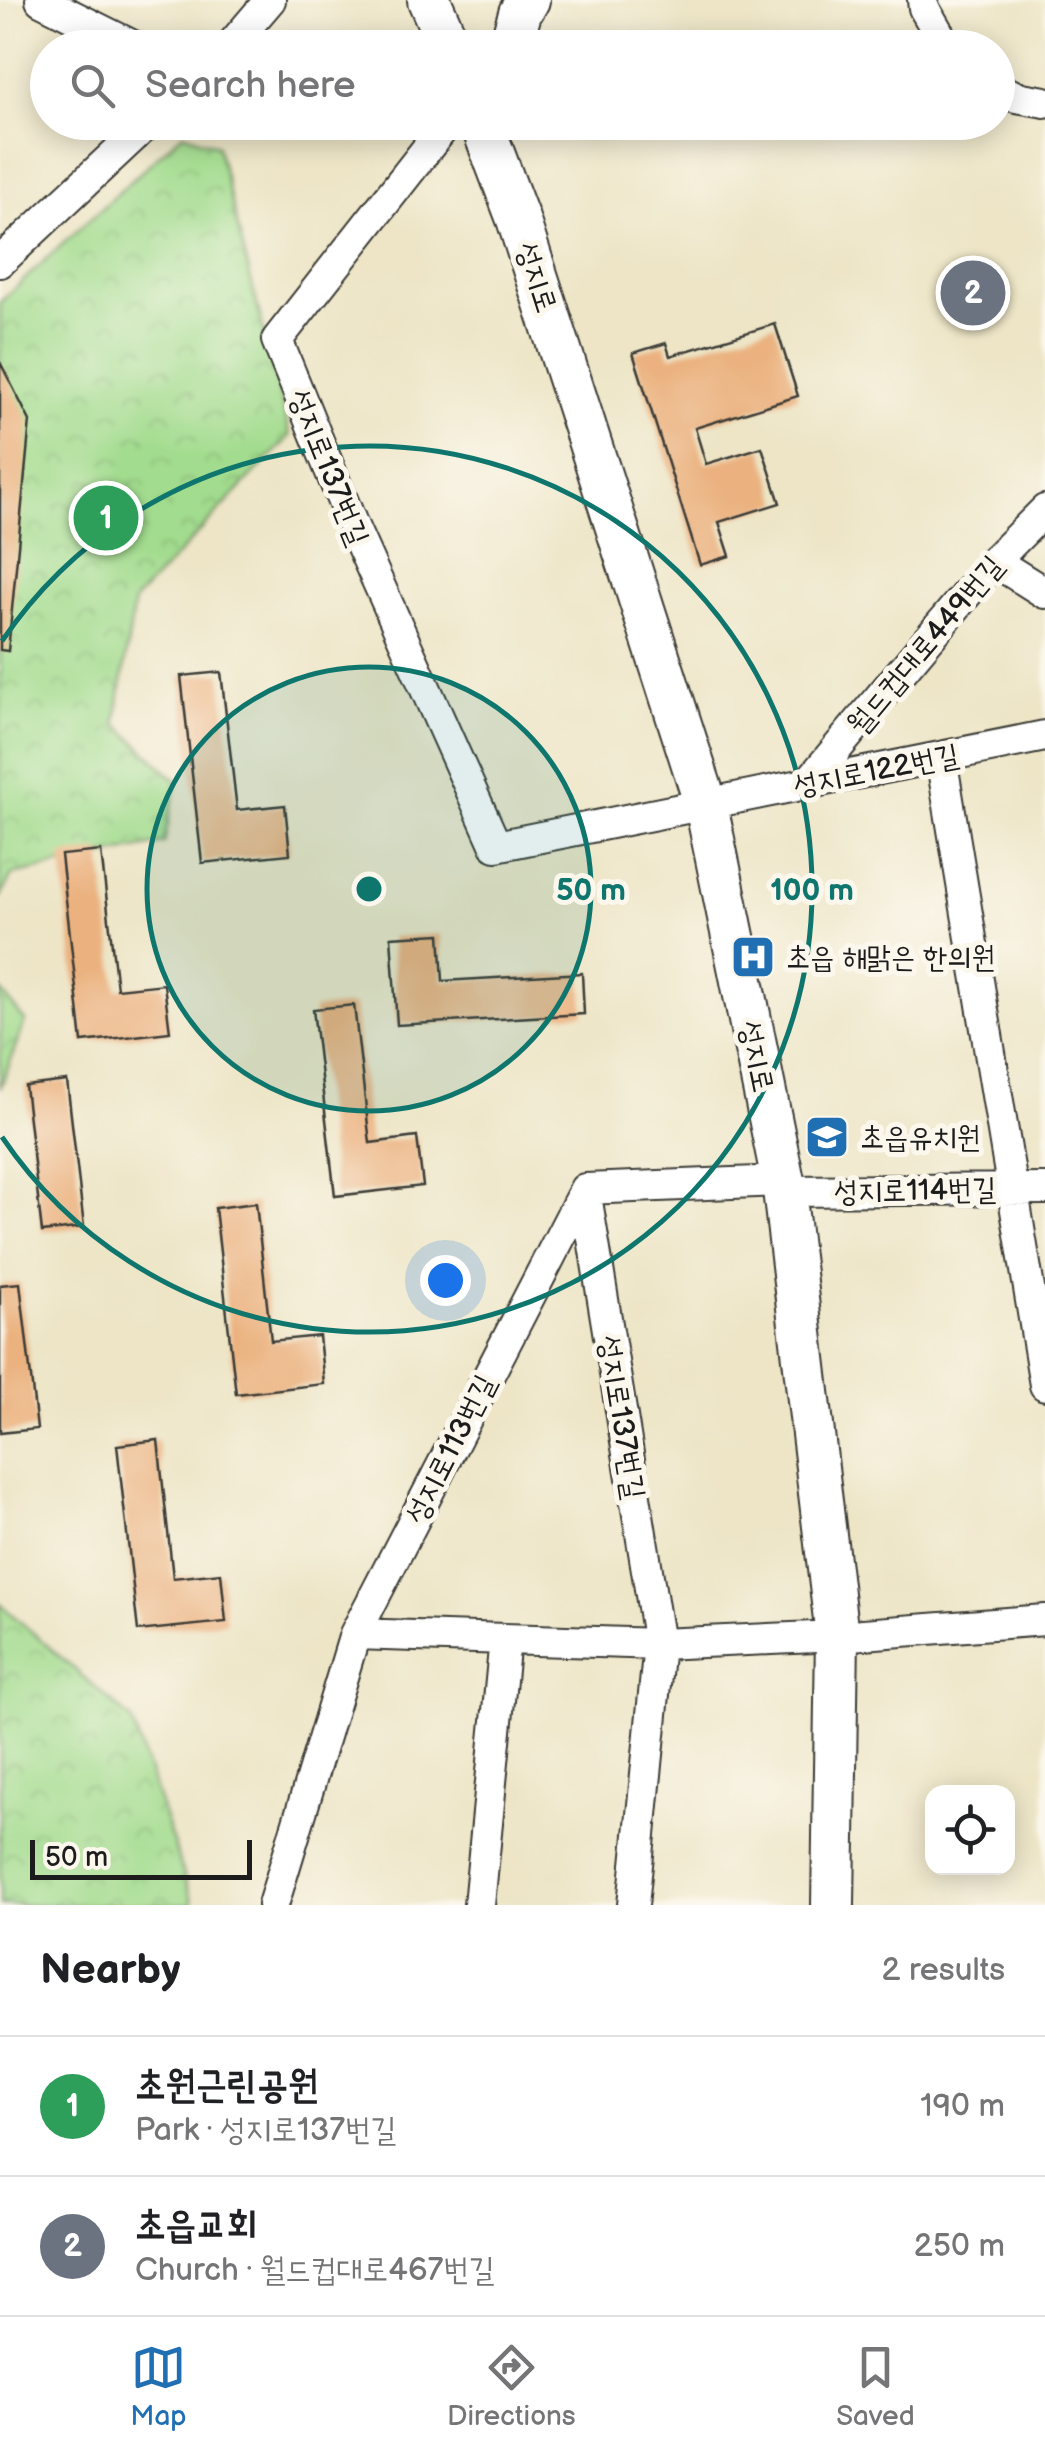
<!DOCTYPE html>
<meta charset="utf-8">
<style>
:root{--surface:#fff;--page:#f6f6f6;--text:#202124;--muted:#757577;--line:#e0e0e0;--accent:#1f6fb2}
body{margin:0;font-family:"Balsamiq Sans","Poor Story",sans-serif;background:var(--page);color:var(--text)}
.controls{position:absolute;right:30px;bottom:30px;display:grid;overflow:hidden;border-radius:20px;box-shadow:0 5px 25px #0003}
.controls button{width:90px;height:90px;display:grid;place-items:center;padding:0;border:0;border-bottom:2px solid var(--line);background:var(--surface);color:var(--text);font:50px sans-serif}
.scale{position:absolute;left:30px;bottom:25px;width:222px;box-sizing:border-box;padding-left:10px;border:5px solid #1c1c1c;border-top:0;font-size:28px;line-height:35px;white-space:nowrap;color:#1c1c1c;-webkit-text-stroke:8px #fbf7ec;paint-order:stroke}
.you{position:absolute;left:445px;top:1280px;width:35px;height:35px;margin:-25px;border:8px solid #fff;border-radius:50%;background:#1a73e8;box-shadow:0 0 0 15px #1a73e833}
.badge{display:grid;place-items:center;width:65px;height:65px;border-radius:50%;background:var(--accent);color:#fff;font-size:32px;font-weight:700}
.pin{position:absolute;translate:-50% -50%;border:5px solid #fff;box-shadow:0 2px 10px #0006}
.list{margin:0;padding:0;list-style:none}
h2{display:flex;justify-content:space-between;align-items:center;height:130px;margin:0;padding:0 40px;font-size:42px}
h2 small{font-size:32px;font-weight:400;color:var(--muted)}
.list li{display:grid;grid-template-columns:65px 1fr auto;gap:30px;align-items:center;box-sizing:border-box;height:140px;padding:0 40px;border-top:2px solid var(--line)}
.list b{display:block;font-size:38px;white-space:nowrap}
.list p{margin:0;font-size:32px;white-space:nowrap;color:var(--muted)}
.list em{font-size:32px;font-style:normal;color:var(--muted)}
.icon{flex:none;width:55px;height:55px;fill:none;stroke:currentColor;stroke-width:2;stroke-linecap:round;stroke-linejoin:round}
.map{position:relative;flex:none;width:1045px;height:1905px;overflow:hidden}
.search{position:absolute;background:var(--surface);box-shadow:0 5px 25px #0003;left:30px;right:30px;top:30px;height:110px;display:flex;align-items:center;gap:25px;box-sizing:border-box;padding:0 35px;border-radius:55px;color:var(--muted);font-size:38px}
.sheet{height:410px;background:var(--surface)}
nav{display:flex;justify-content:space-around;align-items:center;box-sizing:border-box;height:140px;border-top:2px solid var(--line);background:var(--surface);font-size:28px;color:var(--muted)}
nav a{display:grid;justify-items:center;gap:5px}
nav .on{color:var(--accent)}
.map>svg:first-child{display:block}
.park{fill:url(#park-crowns);stroke:#5f7c55;stroke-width:2.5}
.building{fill:#ebb280}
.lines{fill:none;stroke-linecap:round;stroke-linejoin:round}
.street-casing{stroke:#3b3a36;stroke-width:34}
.secondary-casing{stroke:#3b3a36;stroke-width:46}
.street{stroke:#fff;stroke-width:30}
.secondary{stroke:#fff;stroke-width:42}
.ring{fill:none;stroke:#0f766e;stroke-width:5}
.labels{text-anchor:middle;stroke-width:10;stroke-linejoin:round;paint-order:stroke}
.street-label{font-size:30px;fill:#1c1c1c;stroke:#fbf7ec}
.poi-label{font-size:30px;fill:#1c1c1c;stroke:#fbf7ec;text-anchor:start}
.centre{fill:#0f766e;stroke:#fbf7ec;stroke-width:5}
.ring-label{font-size:30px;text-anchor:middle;font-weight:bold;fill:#0f766e;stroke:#fbf7ec;stroke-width:10;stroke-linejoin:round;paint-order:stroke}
</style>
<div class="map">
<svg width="1045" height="1905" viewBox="0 0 1045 1905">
<defs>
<pattern id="park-crowns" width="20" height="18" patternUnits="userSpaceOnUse" patternTransform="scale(2.5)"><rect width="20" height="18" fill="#a2dc8e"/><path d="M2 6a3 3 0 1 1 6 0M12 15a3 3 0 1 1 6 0" fill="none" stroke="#8bbc7a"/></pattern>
</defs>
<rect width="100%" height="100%" fill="#fbf7ec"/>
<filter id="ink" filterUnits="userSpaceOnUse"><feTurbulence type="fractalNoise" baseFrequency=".01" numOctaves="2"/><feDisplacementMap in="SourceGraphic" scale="20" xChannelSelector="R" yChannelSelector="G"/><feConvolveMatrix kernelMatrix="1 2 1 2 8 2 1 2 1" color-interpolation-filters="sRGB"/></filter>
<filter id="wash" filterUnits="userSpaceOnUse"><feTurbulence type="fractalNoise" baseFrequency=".0048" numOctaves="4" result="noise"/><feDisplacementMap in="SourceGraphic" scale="40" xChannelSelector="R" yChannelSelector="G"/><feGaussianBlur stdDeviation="2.25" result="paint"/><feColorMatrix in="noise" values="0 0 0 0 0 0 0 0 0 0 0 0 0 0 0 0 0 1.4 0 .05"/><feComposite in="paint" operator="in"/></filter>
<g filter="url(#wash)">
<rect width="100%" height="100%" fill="#ede5c6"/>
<!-- park -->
<path class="park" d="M183,133L217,145L290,436L134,601L116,723L177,781L164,843L12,875L0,898V302Z
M0,990L25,1021L0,1089Z
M0,1604L131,1719L193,1902L192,1905H0Z"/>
<g id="blocks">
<!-- building -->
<path class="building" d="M775,324L798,396L695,428L706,464L762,447L780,503L719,522L730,556L700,565L633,353L666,343L670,356Z
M0,362L30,421L8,651L0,650Z
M221,672L237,810L285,805L290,854L202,863L181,676Z
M101,851L117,989L164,984L170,1032L82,1042L61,855Z
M440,934L443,981L582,973L584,1014L397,1025L391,937Z
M354,1005L370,1143L417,1137L423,1186L335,1196L313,1009Z
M67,1081L84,1227L42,1232L25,1086Z
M256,1203L271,1341L319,1336L324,1384L236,1394L215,1208Z
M20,1283L37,1429L0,1433V1285Z
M158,1440L173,1578L221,1573L226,1622L138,1631L117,1445Z"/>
</g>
</g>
<g filter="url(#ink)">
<use href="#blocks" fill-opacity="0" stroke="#3b3a36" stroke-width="2.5"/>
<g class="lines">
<defs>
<path id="street" d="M41,0L137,48
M923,0L924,8L947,48
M229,48L270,0
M998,88L1016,97L1045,102
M448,122L277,340L355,531L496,846L1045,736
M0,262L149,122
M994,561L1045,593
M941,757L1045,1385
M808,783L994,561L1045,510
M585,1189L659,1644L633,1905
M585,1189L783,1181
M785,1191L1045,1189
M355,1634L659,1644L837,1636L1045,1620
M273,1905L355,1634L585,1189
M479,1905L505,1639"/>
<path id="secondary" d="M429,0L450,48
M510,48L520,13L528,0
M481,122L518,219L706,805L783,1181L837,1636L833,1905"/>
</defs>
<!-- street casing -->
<use href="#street" class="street-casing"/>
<!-- secondary casing -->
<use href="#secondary" class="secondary-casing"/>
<!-- street -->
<use href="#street" class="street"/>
<!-- secondary -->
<use href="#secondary" class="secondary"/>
</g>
</g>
<!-- distance rings -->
<circle cx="369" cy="889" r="222" fill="#0f766e" fill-opacity=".12"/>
<g class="ring">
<circle cx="369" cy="889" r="222"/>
<path d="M2 641A443 443 0 1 1 2 1137"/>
</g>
<!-- icons -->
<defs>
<symbol id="hospital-square" viewBox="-11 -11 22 22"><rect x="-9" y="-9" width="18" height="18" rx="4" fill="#1f6fb2" stroke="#fbf7ec"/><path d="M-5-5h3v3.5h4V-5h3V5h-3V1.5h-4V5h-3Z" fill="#fff"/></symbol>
<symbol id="school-square" viewBox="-11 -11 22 22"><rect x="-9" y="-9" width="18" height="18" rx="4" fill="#1f6fb2" stroke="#fbf7ec"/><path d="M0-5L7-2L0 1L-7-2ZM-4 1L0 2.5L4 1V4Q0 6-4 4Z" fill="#fff"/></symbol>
</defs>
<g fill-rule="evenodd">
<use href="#hospital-square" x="728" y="932" width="50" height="50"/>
<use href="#school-square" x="802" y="1112" width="50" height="50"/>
</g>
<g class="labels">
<!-- street labels -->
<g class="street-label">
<text transform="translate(537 277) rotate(72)" y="10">성지로</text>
<text transform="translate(329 467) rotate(68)" y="10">성지로137번길</text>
<text transform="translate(925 645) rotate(-50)" y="10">월드컵대로449번길</text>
<text transform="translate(876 770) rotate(-11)" y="10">성지로122번길</text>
<text transform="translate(757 1056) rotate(78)" y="10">성지로</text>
<text transform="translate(915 1190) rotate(-1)" y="10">성지로114번길</text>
<text transform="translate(622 1417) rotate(81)" y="10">성지로137번길</text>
<text transform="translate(450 1449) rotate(-63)" y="10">성지로113번길</text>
</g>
<!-- poi labels -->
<g class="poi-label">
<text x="786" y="967">초읍 해맑은 한의원</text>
<text x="860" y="1147">초읍유치원</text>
</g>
</g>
<circle cx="369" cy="889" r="15" class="centre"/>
<g class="ring-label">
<text x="591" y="900">50 m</text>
<text x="812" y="900">100 m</text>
</g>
</svg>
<div class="controls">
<button><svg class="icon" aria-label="locate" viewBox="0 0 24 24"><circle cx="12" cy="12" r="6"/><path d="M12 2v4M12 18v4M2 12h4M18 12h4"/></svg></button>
</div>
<div class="scale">50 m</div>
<div class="you"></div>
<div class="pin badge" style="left:106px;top:518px;background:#2e9e5b">1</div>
<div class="pin badge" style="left:973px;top:293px;background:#6b7280">2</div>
<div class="search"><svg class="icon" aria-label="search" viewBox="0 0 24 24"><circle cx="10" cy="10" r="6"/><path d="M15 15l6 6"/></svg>Search here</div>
</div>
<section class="sheet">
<h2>Nearby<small>2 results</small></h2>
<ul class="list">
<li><span class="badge" style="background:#2e9e5b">1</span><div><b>초원근린공원</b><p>Park · 성지로137번길</p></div><em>190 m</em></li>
<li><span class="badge" style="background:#6b7280">2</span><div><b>초읍교회</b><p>Church · 월드컵대로467번길</p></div><em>250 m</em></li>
</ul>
</section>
<nav>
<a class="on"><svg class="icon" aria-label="map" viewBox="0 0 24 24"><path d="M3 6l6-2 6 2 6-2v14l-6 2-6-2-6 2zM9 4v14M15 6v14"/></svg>Map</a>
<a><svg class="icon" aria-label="directions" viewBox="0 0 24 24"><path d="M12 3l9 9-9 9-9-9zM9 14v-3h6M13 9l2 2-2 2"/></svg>Directions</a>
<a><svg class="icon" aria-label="saved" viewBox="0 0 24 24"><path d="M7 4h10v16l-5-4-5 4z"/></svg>Saved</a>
</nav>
